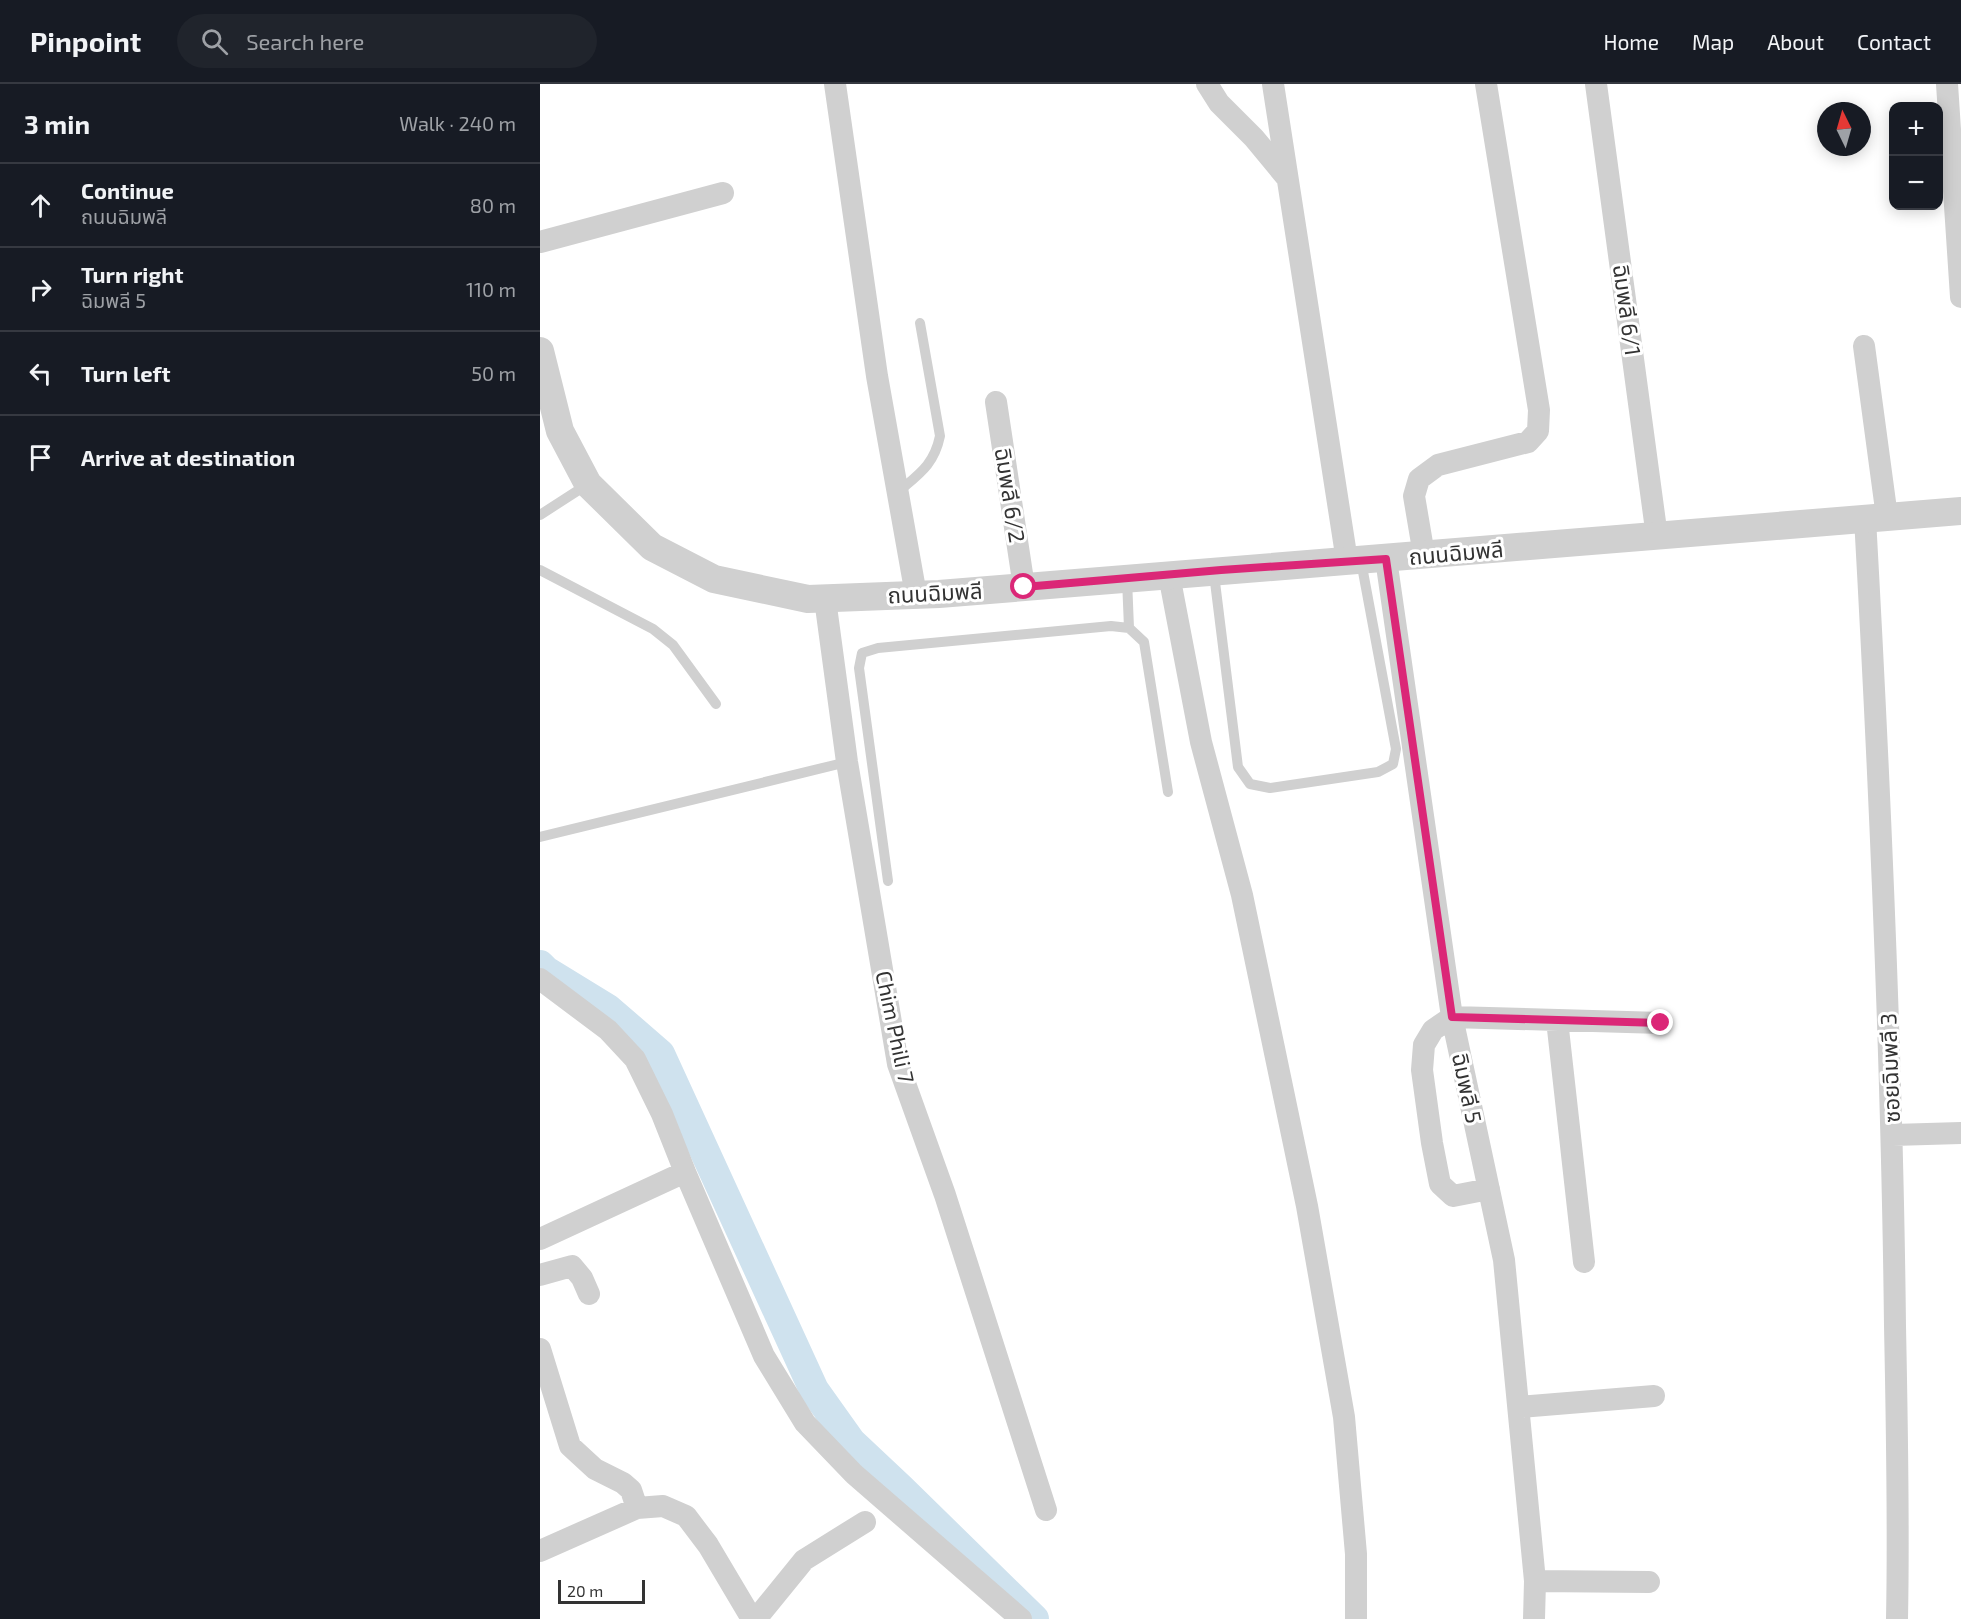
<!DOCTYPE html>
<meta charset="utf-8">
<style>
:root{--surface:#171b24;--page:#20242c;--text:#f1f3f6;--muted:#9ea1a6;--line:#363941}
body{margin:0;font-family:"Exo 2","Noto Sans Thai",sans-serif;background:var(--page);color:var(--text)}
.controls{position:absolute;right:18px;top:18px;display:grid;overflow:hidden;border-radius:12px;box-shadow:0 3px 15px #0003}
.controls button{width:54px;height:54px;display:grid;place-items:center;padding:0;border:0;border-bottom:2px solid var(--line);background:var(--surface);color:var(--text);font:30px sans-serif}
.compass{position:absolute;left:1277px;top:18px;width:54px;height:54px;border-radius:50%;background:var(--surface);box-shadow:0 3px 15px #0003;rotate:355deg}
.scale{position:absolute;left:18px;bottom:15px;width:87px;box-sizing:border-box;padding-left:6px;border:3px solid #333;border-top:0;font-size:16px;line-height:21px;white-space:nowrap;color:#333;-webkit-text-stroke:4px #fff;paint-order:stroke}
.stop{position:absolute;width:18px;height:18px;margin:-14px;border:4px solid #db2777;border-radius:50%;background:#fff}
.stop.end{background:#db2777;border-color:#fff;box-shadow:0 2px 6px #0008}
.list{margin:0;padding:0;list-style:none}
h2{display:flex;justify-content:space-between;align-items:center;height:78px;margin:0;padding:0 24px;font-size:26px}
h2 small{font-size:20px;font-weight:400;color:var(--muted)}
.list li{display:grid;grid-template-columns:39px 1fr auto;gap:18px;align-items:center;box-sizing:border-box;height:84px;padding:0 24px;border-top:2px solid var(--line)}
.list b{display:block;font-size:22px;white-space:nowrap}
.list p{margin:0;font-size:20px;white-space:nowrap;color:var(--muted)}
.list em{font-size:20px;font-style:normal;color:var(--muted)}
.icon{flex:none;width:33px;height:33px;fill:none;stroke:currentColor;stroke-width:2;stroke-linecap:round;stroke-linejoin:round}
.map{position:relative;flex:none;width:1421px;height:1535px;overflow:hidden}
header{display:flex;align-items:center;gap:36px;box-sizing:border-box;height:84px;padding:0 30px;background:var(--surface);border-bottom:2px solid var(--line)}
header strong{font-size:28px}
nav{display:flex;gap:33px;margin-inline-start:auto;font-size:21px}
.search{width:420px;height:54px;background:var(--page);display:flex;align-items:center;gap:15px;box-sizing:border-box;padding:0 21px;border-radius:33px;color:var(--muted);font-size:22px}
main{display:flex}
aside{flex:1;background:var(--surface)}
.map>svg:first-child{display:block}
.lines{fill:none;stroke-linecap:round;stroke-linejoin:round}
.canal{stroke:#cfe2ee;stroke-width:30}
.service{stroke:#d0d0d0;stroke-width:10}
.minor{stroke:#d0d0d0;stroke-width:22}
.tertiary{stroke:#d0d0d0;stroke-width:28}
.route{stroke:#db2777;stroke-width:8}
.labels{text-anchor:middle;stroke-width:6;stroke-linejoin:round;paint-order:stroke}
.street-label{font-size:22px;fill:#333;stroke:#fff}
</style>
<header>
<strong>Pinpoint</strong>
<div class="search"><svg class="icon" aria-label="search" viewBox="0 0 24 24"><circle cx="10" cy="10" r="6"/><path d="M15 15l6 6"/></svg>Search here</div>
<nav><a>Home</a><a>Map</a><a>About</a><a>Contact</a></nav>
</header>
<main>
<aside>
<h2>3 min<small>Walk · 240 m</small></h2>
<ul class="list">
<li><svg class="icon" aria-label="ahead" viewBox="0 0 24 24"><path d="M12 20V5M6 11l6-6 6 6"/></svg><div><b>Continue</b><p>ถนนฉิมพลี</p></div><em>80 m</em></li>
<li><svg class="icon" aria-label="right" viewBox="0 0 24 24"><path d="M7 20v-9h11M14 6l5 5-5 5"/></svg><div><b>Turn right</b><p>ฉิมพลี 5</p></div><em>110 m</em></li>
<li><svg class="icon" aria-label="left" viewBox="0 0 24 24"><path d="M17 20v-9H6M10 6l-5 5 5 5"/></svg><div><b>Turn left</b></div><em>50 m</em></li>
<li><svg class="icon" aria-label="arrive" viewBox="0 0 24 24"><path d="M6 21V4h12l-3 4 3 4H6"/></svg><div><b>Arrive at destination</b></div></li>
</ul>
</aside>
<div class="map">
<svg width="1421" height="1535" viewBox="0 0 1421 1535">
<rect width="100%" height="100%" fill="#fff"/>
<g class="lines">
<!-- canal -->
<path class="canal" d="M0,881L6,887L68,925L120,970L274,1306L311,1358L361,1405L494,1535"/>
<!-- service -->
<path class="service" d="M358,408C379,390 394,381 400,352L380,239
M0,431L48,400
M0,486L113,545L133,561L176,620
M674,490L698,683L710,700L730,704L838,688L853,680L856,665L821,477
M587,495L589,544
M0,753L307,678
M348,797L319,584L322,569L338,564L571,542L589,544L604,558L628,708"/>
<!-- minor -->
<path class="minor" d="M295,0L337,292L376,511
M667,0L679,19L714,54L747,94
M733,0L807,477
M1056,0L1117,453
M1407,0L1421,213
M0,158L183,109
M1324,262L1347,433
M456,318L484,503
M1325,434C1340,703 1352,972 1355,1242C1357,1339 1359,1437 1357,1535
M884,471L874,412L879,395L898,381L988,358L998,347L999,326L946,0
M846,475L912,933L964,1176L995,1497L994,1535
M629,491L661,658L702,811L767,1122L804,1333L816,1470V1535
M285,515L307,678L358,980L405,1111L506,1426
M0,895L68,946L95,975L122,1030L145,1088L224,1272L265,1339L314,1390L481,1535
M1017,936L1044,1178
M1353,1051L1421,1049
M949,1105L913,1112L900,1100L892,1059L882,986L884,961L893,946L912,933L1121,939
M0,1155L145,1088
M0,1191L32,1182L42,1194L49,1210
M0,1265L30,1362L55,1385L83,1399L91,1406L97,1424
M979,1323L1114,1312
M0,1467L97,1424L123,1422L146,1432L168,1461L212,1535
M995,1497L1109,1498
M216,1535L264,1476L325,1438"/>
<!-- tertiary -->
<path class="tertiary" d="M0,267L20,347L48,400L112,463L174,495L268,515L399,510L1421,427"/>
</g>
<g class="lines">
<!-- route -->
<path class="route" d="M484,503L681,486L846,475L912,933L1121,939"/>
</g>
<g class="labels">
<!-- street labels -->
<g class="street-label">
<text transform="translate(1087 226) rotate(82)" y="8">ฉิมพลี 6/1</text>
<text transform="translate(470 411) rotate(81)" y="8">ฉิมพลี 6/2</text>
<text transform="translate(916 469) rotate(-5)" y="8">ถนนฉิมพลี</text>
<text transform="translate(395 509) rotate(-3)" y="8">ถนนฉิมพลี</text>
<text transform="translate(355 943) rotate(78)" y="8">Chim Phili 7</text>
<text transform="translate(1350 984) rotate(-92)" y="8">ซอยฉิมพลี 3</text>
<text transform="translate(927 1004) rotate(78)" y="8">ฉิมพลี 5</text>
</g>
</g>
</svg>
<div class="controls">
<button>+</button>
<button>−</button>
</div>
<svg class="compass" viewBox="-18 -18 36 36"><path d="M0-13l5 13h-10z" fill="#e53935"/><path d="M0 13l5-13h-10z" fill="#9ea1a6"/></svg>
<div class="scale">20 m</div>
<div class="stop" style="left:484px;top:503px"></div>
<div class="stop end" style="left:1121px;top:939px"></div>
</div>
</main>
